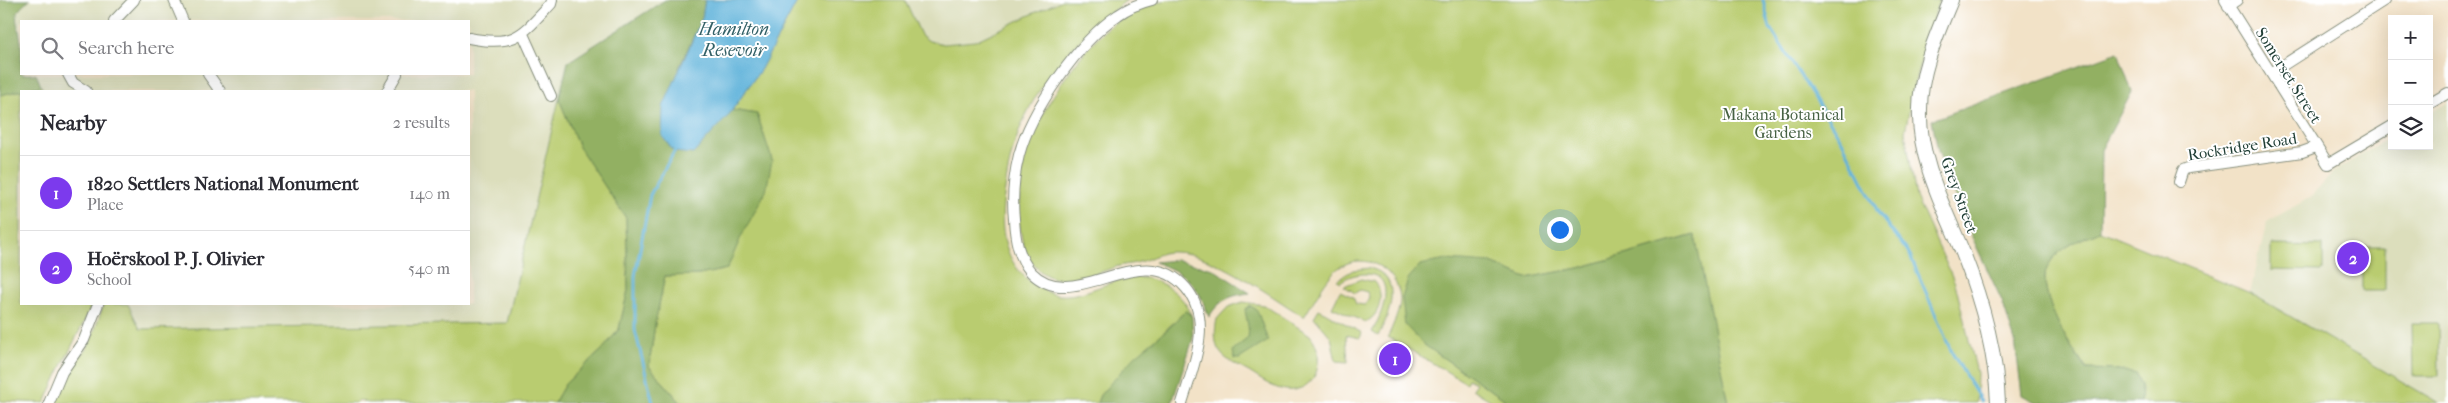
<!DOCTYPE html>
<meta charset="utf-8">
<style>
:root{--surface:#fff;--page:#f2f2f3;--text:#2b2b33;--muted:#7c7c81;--line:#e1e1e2;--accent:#7c3aed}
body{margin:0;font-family:"IM FELL French Canon",serif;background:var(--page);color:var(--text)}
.controls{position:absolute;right:15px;top:15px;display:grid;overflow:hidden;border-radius:0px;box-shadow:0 5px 20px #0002}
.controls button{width:45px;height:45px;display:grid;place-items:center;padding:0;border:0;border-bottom:1px solid var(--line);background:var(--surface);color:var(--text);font:25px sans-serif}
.you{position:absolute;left:1559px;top:229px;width:18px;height:18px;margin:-12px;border:4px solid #fff;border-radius:50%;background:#1a73e8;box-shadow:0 0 0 8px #1a73e833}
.badge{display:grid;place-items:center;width:32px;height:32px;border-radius:50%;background:var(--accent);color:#fff;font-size:16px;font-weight:700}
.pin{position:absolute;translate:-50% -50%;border:2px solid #fff;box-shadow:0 1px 5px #0006}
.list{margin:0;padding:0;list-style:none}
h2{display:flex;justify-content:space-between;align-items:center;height:65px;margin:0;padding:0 20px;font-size:21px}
h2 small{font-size:16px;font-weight:400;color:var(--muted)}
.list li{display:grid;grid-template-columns:32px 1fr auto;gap:15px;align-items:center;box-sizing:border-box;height:75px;padding:0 20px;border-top:1px solid var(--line)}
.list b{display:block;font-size:19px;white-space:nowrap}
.list p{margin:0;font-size:16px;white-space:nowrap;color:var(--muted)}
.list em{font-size:16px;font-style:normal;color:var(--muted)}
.icon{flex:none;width:28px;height:28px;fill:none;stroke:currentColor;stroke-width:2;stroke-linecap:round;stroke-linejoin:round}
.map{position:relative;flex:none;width:2448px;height:403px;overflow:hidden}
.search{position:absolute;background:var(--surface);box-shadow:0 5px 20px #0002;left:20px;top:20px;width:450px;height:55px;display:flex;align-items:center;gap:12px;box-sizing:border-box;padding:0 18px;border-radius:0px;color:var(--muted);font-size:19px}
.panel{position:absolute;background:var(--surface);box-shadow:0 5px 20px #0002;left:20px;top:90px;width:450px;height:215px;border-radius:0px}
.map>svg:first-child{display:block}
.built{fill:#dcdebc}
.green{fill:#b9cc70;stroke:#6c8452}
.forest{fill:#92b062;stroke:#58764b}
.water{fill:#5fb2da;stroke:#3f7887}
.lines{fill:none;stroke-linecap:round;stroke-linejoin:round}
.stream{stroke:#5fb2da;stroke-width:3}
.minor-casing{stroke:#88907e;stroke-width:12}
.major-casing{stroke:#88907e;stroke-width:16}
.minor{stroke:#fff;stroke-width:10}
.major{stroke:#fff;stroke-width:14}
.labels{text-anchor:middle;stroke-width:4;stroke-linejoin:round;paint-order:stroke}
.street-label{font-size:16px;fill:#1f3d34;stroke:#fff}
.park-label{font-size:16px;fill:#466143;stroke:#fff}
.water-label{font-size:18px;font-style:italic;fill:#326066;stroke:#fff}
</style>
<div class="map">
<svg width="2448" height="403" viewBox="0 0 2448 403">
<rect width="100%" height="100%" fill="#fff"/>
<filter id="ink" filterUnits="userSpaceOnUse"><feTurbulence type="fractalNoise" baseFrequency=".02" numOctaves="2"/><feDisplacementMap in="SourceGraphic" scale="10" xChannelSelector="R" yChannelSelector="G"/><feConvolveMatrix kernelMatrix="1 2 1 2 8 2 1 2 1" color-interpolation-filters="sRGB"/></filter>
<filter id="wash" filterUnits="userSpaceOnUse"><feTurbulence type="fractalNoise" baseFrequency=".0096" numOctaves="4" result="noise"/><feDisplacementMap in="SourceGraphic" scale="20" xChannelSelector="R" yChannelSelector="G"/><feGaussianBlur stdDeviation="1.12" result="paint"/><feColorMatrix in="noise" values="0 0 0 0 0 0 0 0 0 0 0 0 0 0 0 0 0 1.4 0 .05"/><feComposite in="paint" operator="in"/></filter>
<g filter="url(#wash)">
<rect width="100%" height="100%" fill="#f2e2c7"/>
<!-- built -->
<path class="built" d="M30,0H665L568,62L507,323L139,329L128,304H469V91H43L36,74H469V21H21V40L16,23L17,14L22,6Z
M905,0H1062L975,41L944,44L929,41L921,35Z
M2448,102V403H2439L2250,293L2267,222L2309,198L2333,172L2392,136V146H2429V114Z"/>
<!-- green -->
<path class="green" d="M798,0H905L921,35L929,41L944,44L975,41L1062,0H1127C1081,34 1036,81 1017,137C1010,156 1007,175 1004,196C1000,222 1002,253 1022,274C1029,282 1046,293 1057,295C1097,299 1125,261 1166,286C1180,295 1186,302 1192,317L1186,310L1100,395L1097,403H681L649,366L655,324L665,276L699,275L727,269L772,160L757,114L732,110L761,69Z
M1167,0H1939L1914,85L1905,132L1916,197L1955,283L1977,373L1976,403H1728L1694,235L1579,268L1526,278L1491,263L1423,344L1504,399L1505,403H1495L1472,389L1476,383L1468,379L1466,383L1388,337C1393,324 1401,310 1400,297C1397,269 1364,251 1340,267C1327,275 1313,303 1304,317C1270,296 1213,252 1174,252C1161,251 1153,258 1142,261C1135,264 1127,264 1119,266C1095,273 1063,290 1040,271C1022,256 1019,230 1019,208C1019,191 1021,173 1025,156C1034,119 1079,51 1109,27C1125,14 1146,4 1167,0Z
M41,86L43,91H21V304H93C77,337 59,369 45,403L0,401V95Z
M559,99L579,147L626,218L628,290L619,329L602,350L565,384L554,403H368L359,400L356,403H54L71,368L89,345L104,304H128L140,329L507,323Z
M2100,231L2250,293L2439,403H2140L2141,385L2119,370L2087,369C2071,349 2036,293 2047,268C2056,248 2082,239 2100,231Z
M2271,245L2323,246V271L2271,270Z
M2362,246H2385V291H2362Z
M1369,268C1404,276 1390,315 1378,336L1372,332C1381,316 1399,275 1366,274C1357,274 1348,276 1340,282L1337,280L1353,270Z
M1361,279L1375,282C1385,294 1380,317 1365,322L1332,307L1340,291L1353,297L1356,304L1365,305L1369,297L1367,292L1360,290L1355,293L1344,286Z
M1243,302L1264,305L1310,335C1317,344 1319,353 1318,364C1317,374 1313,380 1305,386C1285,398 1265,382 1249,372C1238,366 1224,360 1218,349C1214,340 1215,328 1217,319L1228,307Z
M1319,309L1362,333L1360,338L1346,335L1348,362L1336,361L1331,337L1314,317Z
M2412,323H2438L2439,376H2413Z"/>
<!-- forest -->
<path class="forest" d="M0,0H30C8,15 19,22 21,42C22,52 21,63 21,74H36L41,86L0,95Z
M665,0H705L702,18L679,68L693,154L732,110L757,114L772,160L766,191L741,237L727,269L699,275L665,276L655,324L649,366L681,403H554L565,384L602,350L619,329L628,290L626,218L579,147L559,99L568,62Z
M2118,52L2132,92L2101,150L2100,231C2081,239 2056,248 2047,268C2036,293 2071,349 2086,369L2119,370L2136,374L2141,385L2140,403H2037L2022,395L2015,341L2002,301L1964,220L1938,151L1932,120Z
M1695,235L1728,403H1505L1504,399L1423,344L1405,325L1402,298L1408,279L1420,265L1446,260L1491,263L1526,278L1579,268Z
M1177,260L1213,269L1250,293C1231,295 1219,300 1209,317C1198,284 1186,273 1154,262Z
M1251,306L1257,310L1268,341L1239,359H1234L1233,350L1248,338C1250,327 1246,319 1245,309Z
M1186,310L1192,317L1193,339L1172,403H1097L1100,395L1135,356L1170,327Z"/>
<!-- water -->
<path class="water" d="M705,0H798L761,69L728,116L693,154L674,152L662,136L663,107L702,18Z"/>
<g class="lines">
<!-- stream -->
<path class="stream" d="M1763,0L1770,28L1842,141L1879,214L1910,255L1951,351L1981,401
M653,403L635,330V276L650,195L674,152"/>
</g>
</g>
<g filter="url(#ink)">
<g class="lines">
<defs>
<path id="minor" d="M174,0L183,21
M1152,0C1140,3 1128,8 1118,15C1079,41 1031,110 1019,155C1014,175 1012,199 1014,219C1015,238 1018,257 1031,272C1074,317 1141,235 1186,288C1214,321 1193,367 1182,403
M2225,0L2328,164L2392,126
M2228,6L2237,0
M114,21L134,0
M523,34L551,96
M469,38C515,47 521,36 551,4L552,0
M2271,73L2385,0
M68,74L73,83L86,91
M208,74L220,91
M387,91L397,74
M2429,104L2448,93
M2179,182L2183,170L2188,168L2302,152L2316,147
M49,403L62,372L84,340L98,304"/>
<path id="major" d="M1951,0C1937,34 1920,71 1920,109C1918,159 1944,207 1963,253C1982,301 1996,351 1998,403"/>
</defs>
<!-- minor casing -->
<use href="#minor" class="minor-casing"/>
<!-- major casing -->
<use href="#major" class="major-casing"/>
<!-- minor -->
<use href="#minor" class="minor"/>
<!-- major -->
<use href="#major" class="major"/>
</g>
</g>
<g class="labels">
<!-- street labels -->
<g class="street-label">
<text transform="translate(2289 75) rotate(58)" y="6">Somerset Street</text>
<text transform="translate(2242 146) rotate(-9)" y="6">Rockridge Road</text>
<text transform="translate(1960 195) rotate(70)" y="6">Grey Street</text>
</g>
<!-- park labels -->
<g class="park-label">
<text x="1783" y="120">Makana Botanical<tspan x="1783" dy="18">Gardens</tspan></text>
</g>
<!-- water labels -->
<g class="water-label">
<text x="734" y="35">Hamilton<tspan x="734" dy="21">Resevoir</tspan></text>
</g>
</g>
</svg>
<div class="controls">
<button>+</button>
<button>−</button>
<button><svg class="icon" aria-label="layers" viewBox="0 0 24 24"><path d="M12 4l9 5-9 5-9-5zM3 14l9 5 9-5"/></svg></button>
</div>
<div class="you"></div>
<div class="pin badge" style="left:1395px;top:359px">1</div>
<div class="pin badge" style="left:2353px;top:258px">2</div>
<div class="search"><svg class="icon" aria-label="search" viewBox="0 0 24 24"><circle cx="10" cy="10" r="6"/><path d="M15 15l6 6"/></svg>Search here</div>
<section class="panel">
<h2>Nearby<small>2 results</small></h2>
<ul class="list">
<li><span class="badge">1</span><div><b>1820 Settlers National Monument</b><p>Place</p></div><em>140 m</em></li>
<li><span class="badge">2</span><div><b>Hoërskool P. J. Olivier</b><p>School</p></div><em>540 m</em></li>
</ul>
</section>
</div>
